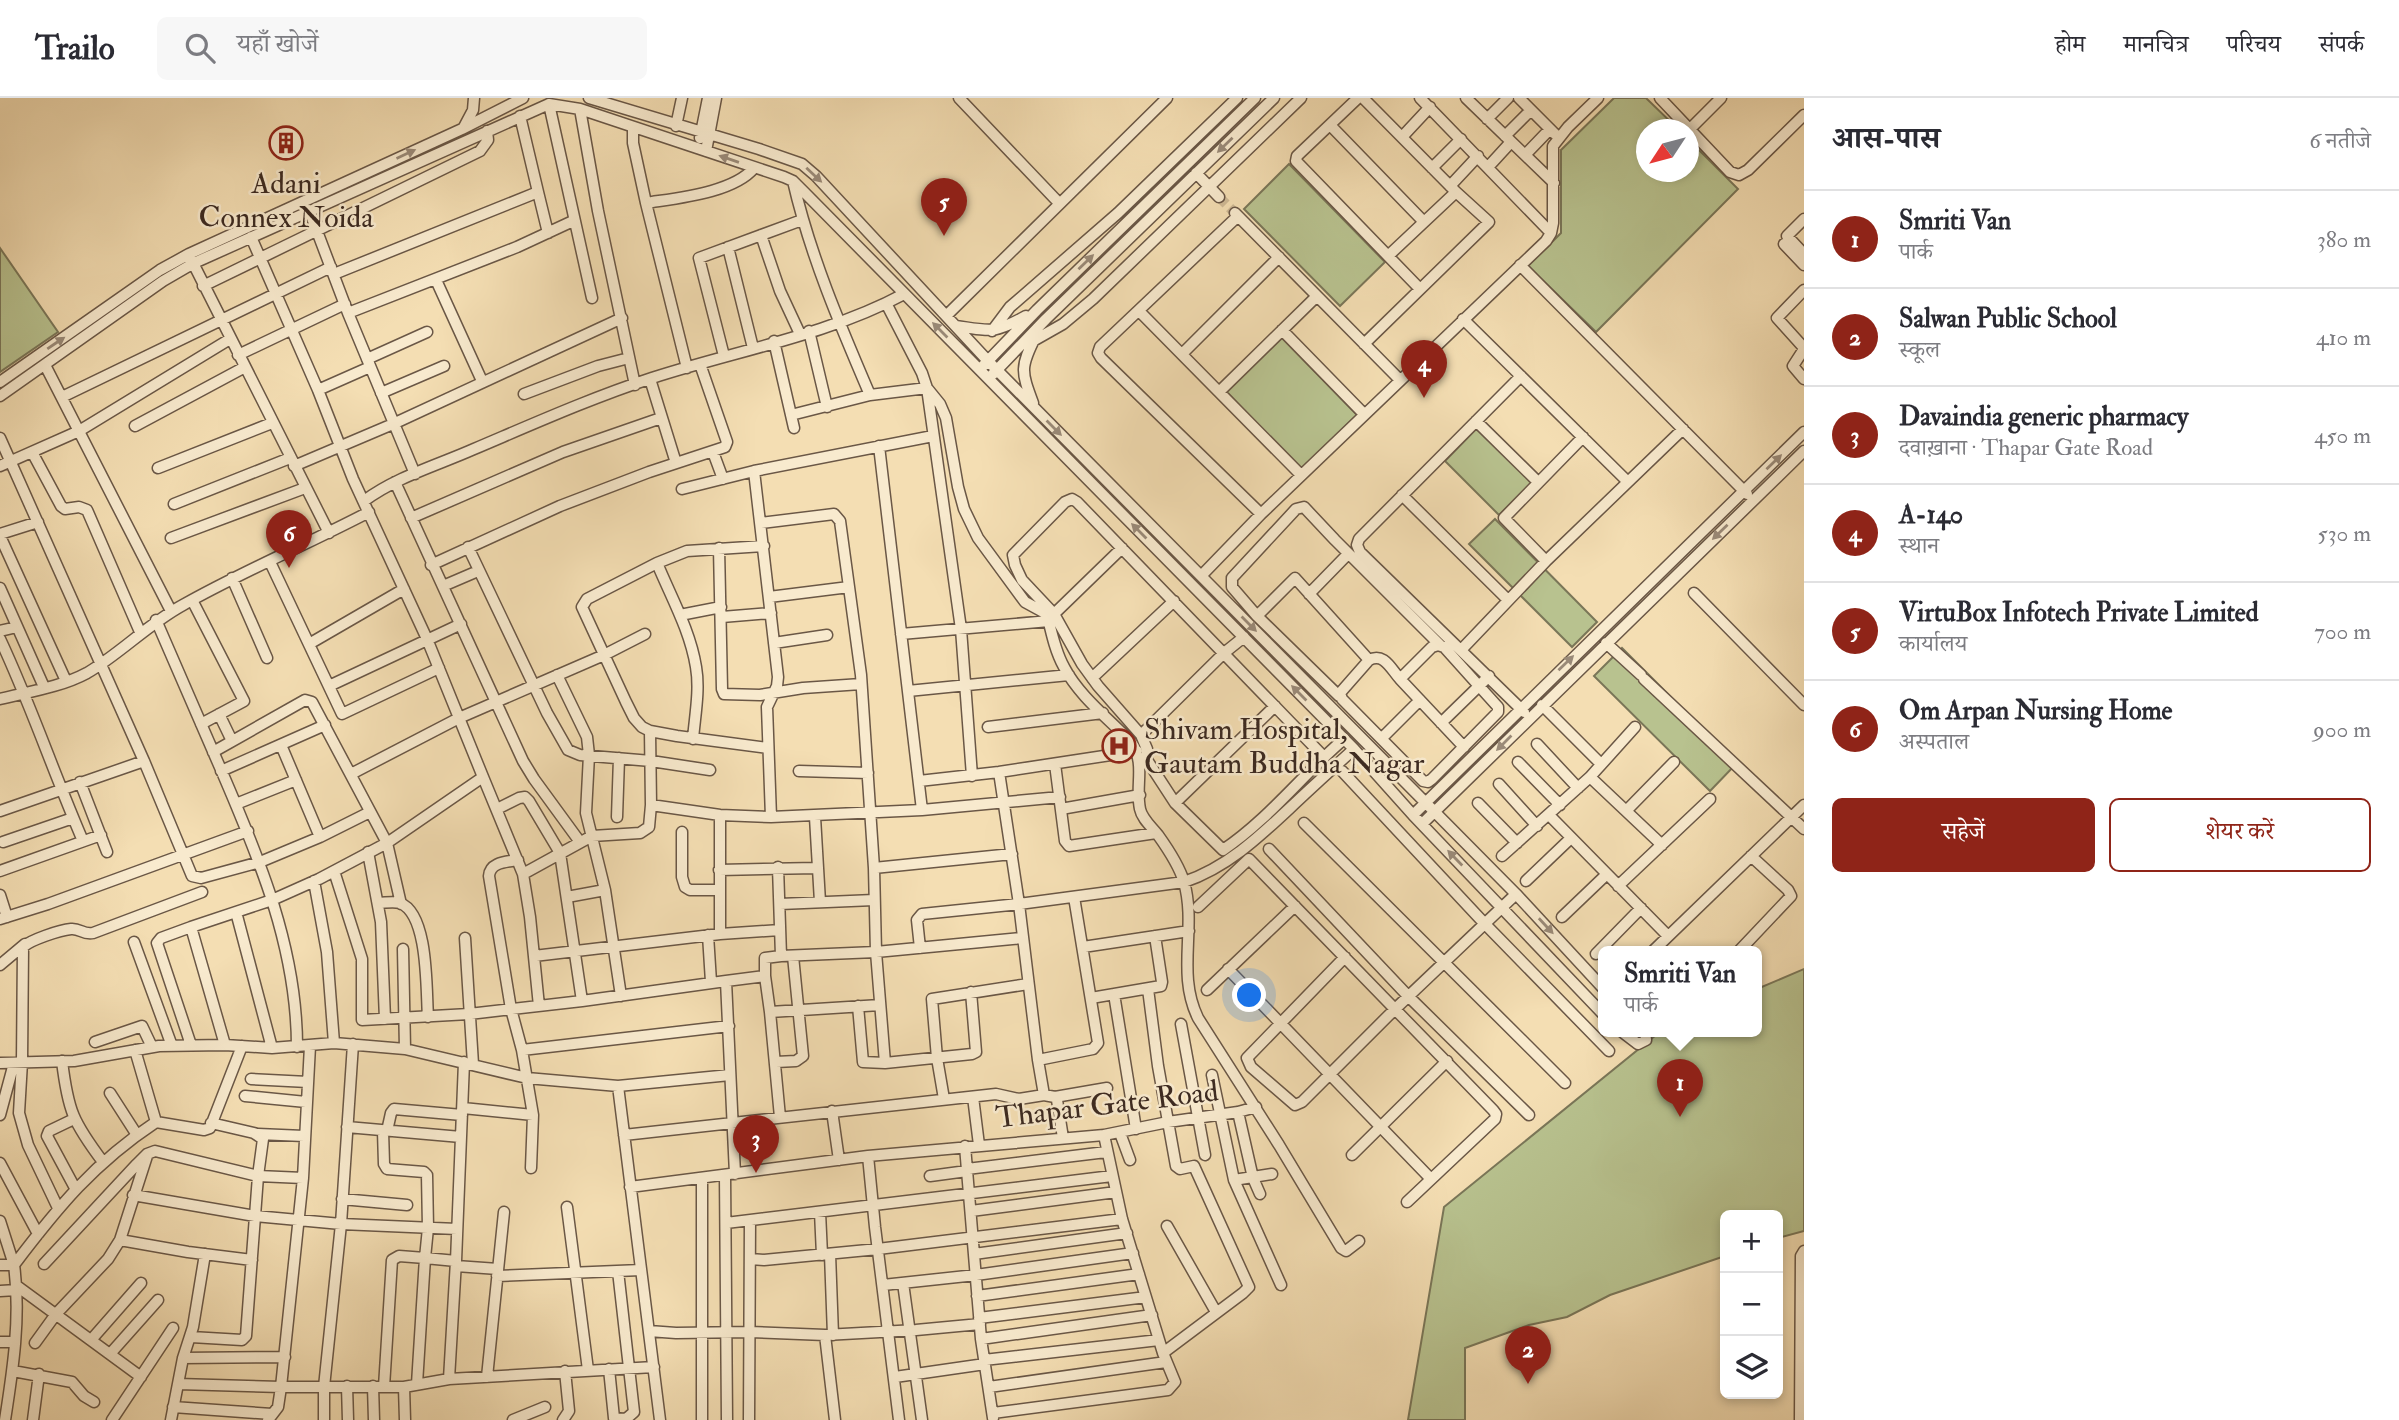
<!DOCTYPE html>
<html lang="hi">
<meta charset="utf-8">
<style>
:root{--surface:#fff;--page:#f7f7f7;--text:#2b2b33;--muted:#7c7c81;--line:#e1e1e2;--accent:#8f2418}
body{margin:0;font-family:"IM FELL Double Pica","Noto Serif Devanagari",serif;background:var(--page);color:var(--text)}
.controls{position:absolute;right:21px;bottom:21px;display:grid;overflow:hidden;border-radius:10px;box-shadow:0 4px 10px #0003}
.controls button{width:63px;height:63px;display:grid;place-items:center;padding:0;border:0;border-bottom:2px solid var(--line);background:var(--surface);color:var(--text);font:35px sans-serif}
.compass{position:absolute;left:1636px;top:21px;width:63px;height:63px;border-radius:50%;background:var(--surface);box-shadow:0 4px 10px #0003;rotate:234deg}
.you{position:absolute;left:1250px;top:898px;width:24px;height:24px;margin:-18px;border:5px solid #fff;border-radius:50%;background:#1a73e8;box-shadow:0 0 0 10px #1a73e833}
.badge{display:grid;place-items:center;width:46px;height:46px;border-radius:50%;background:var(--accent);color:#fff;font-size:23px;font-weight:700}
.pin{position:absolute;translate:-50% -58px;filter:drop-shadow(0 2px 4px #0008)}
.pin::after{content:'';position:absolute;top:37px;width:24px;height:21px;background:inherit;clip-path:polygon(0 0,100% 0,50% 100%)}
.popup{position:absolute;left:1598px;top:848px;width:164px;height:91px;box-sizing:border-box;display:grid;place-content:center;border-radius:10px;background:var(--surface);filter:drop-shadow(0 2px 5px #0005);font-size:23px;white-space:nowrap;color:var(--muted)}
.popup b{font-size:26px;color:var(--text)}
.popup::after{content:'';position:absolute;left:50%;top:100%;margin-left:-14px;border:14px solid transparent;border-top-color:var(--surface)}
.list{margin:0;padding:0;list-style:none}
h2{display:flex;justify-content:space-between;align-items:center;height:91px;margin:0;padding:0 28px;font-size:30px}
h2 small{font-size:23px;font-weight:400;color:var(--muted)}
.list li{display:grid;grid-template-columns:46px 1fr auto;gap:21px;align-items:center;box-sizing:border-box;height:98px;padding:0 28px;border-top:2px solid var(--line)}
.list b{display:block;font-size:26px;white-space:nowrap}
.list p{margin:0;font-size:23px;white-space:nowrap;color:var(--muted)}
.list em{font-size:23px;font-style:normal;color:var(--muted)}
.actions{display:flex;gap:14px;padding:21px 28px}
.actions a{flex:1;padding:16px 0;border:2px solid var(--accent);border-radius:10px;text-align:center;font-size:24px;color:var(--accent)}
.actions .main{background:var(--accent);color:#fff}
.icon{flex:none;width:38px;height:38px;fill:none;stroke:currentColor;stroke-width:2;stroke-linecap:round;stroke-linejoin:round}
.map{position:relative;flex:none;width:1804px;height:1322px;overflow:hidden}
header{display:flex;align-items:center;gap:42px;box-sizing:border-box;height:98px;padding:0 35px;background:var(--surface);border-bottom:2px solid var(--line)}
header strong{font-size:33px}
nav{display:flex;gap:38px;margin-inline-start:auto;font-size:24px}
.search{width:490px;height:63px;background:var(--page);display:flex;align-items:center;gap:18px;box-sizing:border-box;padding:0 24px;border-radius:10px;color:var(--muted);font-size:26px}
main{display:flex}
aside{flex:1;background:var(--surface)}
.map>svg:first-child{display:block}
.green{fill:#b8c28f;stroke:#7a7658;stroke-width:2}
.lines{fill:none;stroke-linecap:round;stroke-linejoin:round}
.minor-tunnel{stroke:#cfba96;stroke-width:10;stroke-dasharray:10 5;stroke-linecap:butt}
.minor-casing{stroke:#6a5746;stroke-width:13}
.minor{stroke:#f8eace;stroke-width:10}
.oneway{fill:#9a8a78}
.labels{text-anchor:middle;stroke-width:5;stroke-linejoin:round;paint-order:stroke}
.poi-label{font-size:30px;fill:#3c2a21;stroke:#f8eace}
.street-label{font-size:30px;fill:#3c2a21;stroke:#f8eace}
</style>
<header>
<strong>Trailo</strong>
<div class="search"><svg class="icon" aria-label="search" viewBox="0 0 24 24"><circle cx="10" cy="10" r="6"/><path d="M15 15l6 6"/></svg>यहाँ खोजें</div>
<nav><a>होम</a><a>मानचित्र</a><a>परिचय</a><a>संपर्क</a></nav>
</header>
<main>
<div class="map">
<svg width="1804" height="1322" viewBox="0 0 1804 1322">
<rect width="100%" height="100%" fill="#f4deb3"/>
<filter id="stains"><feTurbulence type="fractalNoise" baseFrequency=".00286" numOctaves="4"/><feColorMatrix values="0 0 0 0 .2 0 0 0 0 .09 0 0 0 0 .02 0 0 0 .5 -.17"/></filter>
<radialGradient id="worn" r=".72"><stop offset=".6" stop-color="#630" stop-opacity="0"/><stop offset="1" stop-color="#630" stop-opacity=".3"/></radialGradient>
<!-- green -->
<path class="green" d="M1614,0H1646L1678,31L1646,32V74H1688L1689,42L1738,91L1596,234L1528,168L1561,135V52Z
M1289,66L1385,164L1340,208L1244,111Z
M0,150L58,234L0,274Z
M1281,239L1357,317L1301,371L1226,293Z
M1477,330L1532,384L1499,417L1445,363Z
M1495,421L1597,524L1572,549L1469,446Z
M1622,550L1737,665L1710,693L1594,578Z
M1804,871V1133L1778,1140V1117H1725V1158L1610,1197L1567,1219L1529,1227L1465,1250V1322H1408L1444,1109L1661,933H1757V891Z"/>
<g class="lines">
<!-- minor-tunnel -->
<path class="minor-tunnel" d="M1219,99L1235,115"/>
<defs>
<path id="minor" d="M589,0L759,51L802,66L816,78L988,263L1516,796L1603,890
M959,0L1059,105
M1358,0L1297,58L1296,63L1420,191
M1363,0L1456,94L1489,124L1364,246
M1420,0L1551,135
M1466,0L1554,85
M1519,0L1559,40
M1660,0L1730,74L1739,77L1748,72L1804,17
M549,6L592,200
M580,11L598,113L635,287
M1487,21L1508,0
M1330,27L1424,124
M676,28L682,0
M464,29L473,12L474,0
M633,30V45L646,105L687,270
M1690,31L1721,0
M1505,38L1531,12
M1402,39L1430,9
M700,40L708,0
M706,53L716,0
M1525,57L1550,31
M1489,68L1511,44
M1432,70L1461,41
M1196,75L1219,99
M793,83C810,157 840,227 870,297
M1450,88L1478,58
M538,94L548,135
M646,105C677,100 733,95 754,70
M309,112L348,215L415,376
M1235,115L1400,282
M1238,118L1100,249L1098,255L1101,260L1261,416
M1804,121L1787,138L1804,156
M761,137L780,193L800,236
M1784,146L1804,167
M728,149L753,250
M1388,158L1456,94
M190,159L329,435
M1520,167L1747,396
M334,176L538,94L520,18
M436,182L482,283
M203,188L480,53L488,42L487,33
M1804,192L1777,220L1804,250
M886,205L922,275L927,290L961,531L972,678
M1139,213L1301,377
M348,215L517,149L573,123
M946,218L1167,0
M1463,221L1628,384
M956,228C992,233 993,236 1026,218
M1282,232L1364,316
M809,233L827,309
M992,233L1010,209L1118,115L1237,0
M774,243L794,330
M1033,243L1063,226L1093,201L1301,0
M1804,251L1793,268L1804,281
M1182,256L1279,159
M238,257L345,206
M724,258L699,160L802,122
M367,261L427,234
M45,267L171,513
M983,268L1037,212L1255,0
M993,276L1046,221L1274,0
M1521,278L1359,441L1357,447L1360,454L1524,614
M650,281L676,365
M0,284L160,172L189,156L462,31L523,0
M318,292L370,269
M1219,294L1317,198
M381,295L444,268
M524,296L598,268L629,260
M0,298L163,183L194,165L549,6L580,11L784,79L793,83L806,96L1354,651L1413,717L1603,916
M62,299L331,169
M1033,305C1021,273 1020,269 1036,238
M791,317L870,297L927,290L940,306L946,320L958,389L964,411L978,440L1025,504L1047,516C1051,533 1055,553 1064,569C1079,598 1109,621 1131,644C1146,665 1135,687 1140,711C1142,721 1152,729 1158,737C1168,751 1179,767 1184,784C1197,830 1176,875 1198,920L1279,1047L1341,1150L1346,1153L1359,1143
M1476,323L1538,384
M135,328L245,269
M0,340L144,663L192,778L201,780L260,764L320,739
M879,348L922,712
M32,354L61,408L65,411L79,409L87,412L140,534
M713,354L723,381
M0,368L79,333L230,241
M294,368L393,326L622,220
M158,370L272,325
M754,373L778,579L777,588L767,609L771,719L922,712L1060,699
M395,384L523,663L534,681L580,744
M682,391L754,373L933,338
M1402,397L1508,502
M364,403C396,379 438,367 474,351C533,326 591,300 652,280C735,253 828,237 904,196
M174,406L290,360
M411,420L563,354L661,320
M761,425L834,416L840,423L861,577L874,770L1012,756
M0,436L38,424
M0,438L66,583
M171,440L305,390
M764,448L687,453L657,465L587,501L582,509L626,604L634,620L642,629L650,633L677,638L768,650
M468,449L547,615L568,652L580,657L651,663L710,672
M719,450L722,591L724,596L760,597L803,590L861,586
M1546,463L1504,420L1583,339
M270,464L342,616L439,570
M657,465C671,499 690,532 696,569C700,592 695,617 693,641
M431,467L560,408L649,374L725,349L727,344L700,266
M1201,478L1261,416L1546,143L1551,135L1553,125V48L1568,29L1598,0
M232,480L267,560
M443,488L478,473
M0,490L44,589
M1694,495L1804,607
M1309,496L1348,456
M769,499L849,489
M192,502L244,603L201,626
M1054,516L1122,450
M680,517L721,509
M1257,518L1295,480L1369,562
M722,519L771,515
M156,522C178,572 200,623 222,674C260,762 297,851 297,949
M0,533L17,529
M901,536L1049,523
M0,541C31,607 54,676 83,743
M774,545L827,537
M1606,545L1641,577
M309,546L404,491
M1462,551L1546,463L1683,331
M557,577L587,639L589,657L586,715L605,792L621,898
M1092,580L1174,503
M1400,581L1464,649
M1644,581L1804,731
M329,588L461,526
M908,593L1069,577
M1339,598L1257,518L1232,489V480L1296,411L1304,409L1335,442L1441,548
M0,601C28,594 61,589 87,575C121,555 148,526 183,507C243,473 308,446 369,414
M1542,607L1601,666
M219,616L232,643
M1441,625L1479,588L1498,609V614L1432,681L1428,684L1423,683L1342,601L1340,595L1369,562C1384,554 1391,571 1400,581L1432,549L1438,547L1444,549L1479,588L1489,578
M988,629L1103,615
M1141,637L1224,555L1244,539
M1382,640L1420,602
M1537,646L1578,690
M281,647L320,739L370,714
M213,654L305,602L312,604L387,745L401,806
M1324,659L1077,404L1072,401L1065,404L1013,457L1015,467L1022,482L1054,516L1082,566L1098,588L1141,637L1147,651V662L1175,705L1223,752C1269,721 1302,677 1344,641
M1518,664L1560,707
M1055,666L1065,743L1069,748L1156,735
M221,673L325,627
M799,673L868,675
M1342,673L1484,825L1609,953
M999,674L1019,806L1038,962L1044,997L1055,999L1057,1002L1063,1040
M351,676L459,620L604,557L645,536
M483,679L523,776L530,819L539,908
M1590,679L1662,747
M919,683L999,674L1137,653
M80,684L107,754
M1499,686L1537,728
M1175,705L1275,608
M1478,705L1517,745
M236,706L296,682
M651,707L720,717L771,719
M497,711L519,700L525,699L529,703L560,755L582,903
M1061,711L1140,697
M1627,712L1674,664
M0,713L144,663
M720,717V836
M1413,717L1804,334
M1549,717L1668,838
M617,719L619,660
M815,719L820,804
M1304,725L1565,985
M1422,726L1804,353
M682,734V779L685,789L690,792H720
M3,744L73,720
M1269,751L1408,898L1529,1017
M368,754L381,824L385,921
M1502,758L1590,679L1635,629
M518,762C506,764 490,764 489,778L511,911L522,952L533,1017L531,1070
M778,769L781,858L876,854L1022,840
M874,770L876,854L885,965L972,956L976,954L971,894
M719,772L817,770
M0,773L101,737
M334,773L362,861V922L469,916L582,903L726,883L735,1076
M523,776L592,738L640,735L649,729L651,707L650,633
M314,783L327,854L334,945
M1526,783L1571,740
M1618,788L1710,701
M0,797L7,819
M567,799L605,792
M378,805C385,805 393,803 400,805C429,816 426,893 428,919
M780,806L874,802
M1198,809L1249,761L1493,1012L1496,1016L1495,1021L1407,1104
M236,814L272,950
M1562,819L1607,776
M0,821L48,806L248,733
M708,837L711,884
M465,840L473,966
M134,844L172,948
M1083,849L1189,833
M920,850L917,822L922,816L1019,806L1184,784C1226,770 1258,740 1290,710C1311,690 1332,671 1354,651
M403,851L405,951
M1653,853L1804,707
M1739,853L1791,798L1788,792L1751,758
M1596,856L1641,810
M534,858L720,836L780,832
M1345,859L1247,960L1251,969L1295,1007L1302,1004L1396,910L1516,796
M0,867L25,846
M1228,871L1431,1081
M765,878L770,914
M726,883L765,878V860L781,858
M1148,891L1158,968L1176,1068L1180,1071L1194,1068L1249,1189L1243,1195L1163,1255
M1207,892L1295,808
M1114,896L1136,1031
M1091,900L1161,888L1162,884L1155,838
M858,908L863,964L885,965
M1181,926L1205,1057
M1621,933L1638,946L1646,942L1645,933
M95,944L142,928L152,949
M353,946L341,1126L457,1131
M191,947L157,845L161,840L191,829
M225,947L191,829L272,802L319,781L387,745L483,679L427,541L353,381L318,292L251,139
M522,952L729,928
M1038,962L1093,951L1098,945L1074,799
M62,963C68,1013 73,1024 103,1064
M776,964L796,963L803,958L793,858
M0,965L74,963L159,948L225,947L272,950L334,945L405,951L527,980L618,988L660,1322
M1212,977L1234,1082L1281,1187
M251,981L308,984
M618,988L730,977
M110,995L137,1037
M245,998L306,1004
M973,999L979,1047
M1055,999L1107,990
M944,1001L937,960L932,901L1028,886
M463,1010L533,1017
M832,1013L839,1062
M1238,1014L1253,1080L1260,1096
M0,1017L14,965
M780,1019L770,914L880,907
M74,1021L49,1033L47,1038L75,1090
M156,1024L204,1032L210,1030L242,948
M347,1029L461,1039
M383,1033L384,1066L387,1071L424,1074L427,1077L428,1130L425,1160L399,1158L392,1162L384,1289
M387,1033L391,1015L394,1011L462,1017
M1120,1035L1130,1062
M258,1036L304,1038
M624,1037L996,996L1019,1001L1044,997
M965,1048L981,1241L993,1320
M1352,1057L1447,963
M868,1058L875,1129L899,1322
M0,1065L38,1136
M967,1071L1106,1054
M725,1077L727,1322
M930,1078L967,1073
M702,1080V1322
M1234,1082L1272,1076
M630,1089L868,1058L1104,1037L1168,1024L1238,1014L1256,1009
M133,1097L255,1118L341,1126L324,1289V1322
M342,1101L407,1107
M567,1109L588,1272
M58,1110L28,1047L19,1015L22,964L23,849C30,842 60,832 71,831C80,830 83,837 93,835L202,794
M971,1113L1116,1094
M820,1114L822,1157
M0,1123L14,1167C58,1109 94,1065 156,1024L135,952
M726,1125L1112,1078
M1167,1128L1216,1214
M120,1142L147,1058
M830,1156L833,1237
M974,1156L1127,1135
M750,1161L764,1162L878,1151L1122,1121
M456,1163L464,964
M44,1166L137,1066L147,1056L155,1053L258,1078L303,1080
M0,1167H14C21,1218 13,1271 5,1322
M456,1168L498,1171
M497,1178L641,1172
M903,1185L922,1322
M883,1187L976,1177L1133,1155
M17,1188L141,1279
M0,1193L17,1192
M977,1198L1139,1176
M979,1220L1146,1199
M649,1233L676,1235L750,1234L825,1237L916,1232L980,1226
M825,1237L835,1322
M191,1239L242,1242L246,1238L258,1078L263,1041L254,1035L211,1025
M981,1241L1152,1217
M91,1242L141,1185
M0,1244H14
M35,1245L56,1216L108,1161L120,1142L188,1154L252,1162
M110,1256L158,1202
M183,1260L285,1259
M984,1262L1159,1242
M609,1271L614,1320L626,1321L634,1314L618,1173
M13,1273L72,1284L84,1298L94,1304
M487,1279L504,1114
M895,1279L985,1266
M178,1286L281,1289L303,1080L310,948
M417,1286L425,1160L456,1163L449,1281
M347,1288L348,1322
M373,1288L374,1322
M404,1289L449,1281L654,1269
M989,1289L1166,1264
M173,1309L272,1316
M993,1315L1168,1292L1175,1284L1163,1255L1122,1121L1104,1037
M33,1322L39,1276
M112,1322L173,1230
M171,1322L183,1260L193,1229L205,1156
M268,1322L278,1309L281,1289H404L405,1322
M513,1322L545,1309
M563,1322L569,1313L565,1273
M749,1322L750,1122
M1800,1322L1801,1158L1804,1153"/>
</defs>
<!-- minor casing -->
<use href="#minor" class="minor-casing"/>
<!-- minor -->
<use href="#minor" class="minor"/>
</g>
<!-- one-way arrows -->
<defs><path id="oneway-solid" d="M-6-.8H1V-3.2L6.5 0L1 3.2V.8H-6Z" transform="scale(1.75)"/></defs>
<g class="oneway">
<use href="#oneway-solid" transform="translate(1225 47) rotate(136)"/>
<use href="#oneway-solid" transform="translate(406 56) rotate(-25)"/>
<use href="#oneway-solid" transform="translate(729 61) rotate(-161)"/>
<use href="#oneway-solid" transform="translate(814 77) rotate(43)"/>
<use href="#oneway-solid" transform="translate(1086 164) rotate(-44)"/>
<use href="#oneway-solid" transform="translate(940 232) rotate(-135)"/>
<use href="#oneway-solid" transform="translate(56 245) rotate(-34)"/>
<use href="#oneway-solid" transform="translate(1054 330) rotate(45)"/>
<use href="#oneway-solid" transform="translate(1774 364) rotate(-44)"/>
<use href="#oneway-solid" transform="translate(1139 433) rotate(-135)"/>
<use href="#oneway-solid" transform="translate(1720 434) rotate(136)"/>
<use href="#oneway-solid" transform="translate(1249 526) rotate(45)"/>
<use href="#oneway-solid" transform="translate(1566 565) rotate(-44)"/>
<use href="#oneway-solid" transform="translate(1299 595) rotate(-135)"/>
<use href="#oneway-solid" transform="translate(1504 645) rotate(135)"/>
<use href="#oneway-solid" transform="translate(1455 760) rotate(-134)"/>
<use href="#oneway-solid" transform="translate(1546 828) rotate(47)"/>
</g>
<!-- icons -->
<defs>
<symbol id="building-ring" viewBox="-11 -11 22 22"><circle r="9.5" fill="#f8eace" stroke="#8f2418" stroke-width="1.5"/><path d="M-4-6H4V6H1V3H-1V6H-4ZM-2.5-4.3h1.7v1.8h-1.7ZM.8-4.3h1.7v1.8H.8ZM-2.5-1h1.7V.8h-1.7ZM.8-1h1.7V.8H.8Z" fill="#8f2418"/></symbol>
<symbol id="hospital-ring" viewBox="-11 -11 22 22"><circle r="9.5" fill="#f8eace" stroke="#8f2418" stroke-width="1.5"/><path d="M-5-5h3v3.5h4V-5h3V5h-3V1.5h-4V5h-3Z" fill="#8f2418"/></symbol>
</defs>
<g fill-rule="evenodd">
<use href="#building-ring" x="267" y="26" width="38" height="38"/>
<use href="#hospital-ring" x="1100" y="629" width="38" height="38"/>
</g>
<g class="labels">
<!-- poi labels -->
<g class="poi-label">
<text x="286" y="95">Adani<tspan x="286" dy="34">Connex Noida</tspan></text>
<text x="1144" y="641" text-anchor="start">Shivam Hospital,<tspan x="1144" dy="34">Gautam Buddha Nagar</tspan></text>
</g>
<!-- street labels -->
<g class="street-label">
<text transform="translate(1107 1006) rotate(-7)" y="10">Thapar Gate Road</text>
</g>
</g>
<rect width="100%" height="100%" filter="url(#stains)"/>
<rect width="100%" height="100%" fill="url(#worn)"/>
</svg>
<div class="controls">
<button>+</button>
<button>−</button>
<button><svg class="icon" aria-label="layers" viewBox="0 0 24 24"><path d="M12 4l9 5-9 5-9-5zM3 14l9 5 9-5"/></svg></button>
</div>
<svg class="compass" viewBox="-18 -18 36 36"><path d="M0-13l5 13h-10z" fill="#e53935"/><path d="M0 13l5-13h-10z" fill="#7c7c81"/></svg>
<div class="you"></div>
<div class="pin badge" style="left:1680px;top:1019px">1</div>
<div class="popup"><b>Smriti Van</b>पार्क</div>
<div class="pin badge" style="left:1528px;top:1286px">2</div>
<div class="pin badge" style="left:756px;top:1075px">3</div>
<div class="pin badge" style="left:1424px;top:300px">4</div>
<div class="pin badge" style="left:944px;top:138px">5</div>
<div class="pin badge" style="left:289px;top:470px">6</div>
</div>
<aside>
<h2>आस-पास<small>6 नतीजे</small></h2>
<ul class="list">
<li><span class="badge">1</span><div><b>Smriti Van</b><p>पार्क</p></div><em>380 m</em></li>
<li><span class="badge">2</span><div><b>Salwan Public School</b><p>स्कूल</p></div><em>410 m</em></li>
<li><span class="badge">3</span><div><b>Davaindia generic pharmacy</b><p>दवाख़ाना · Thapar Gate Road</p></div><em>450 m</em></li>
<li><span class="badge">4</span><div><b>A-140</b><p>स्थान</p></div><em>530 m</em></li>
<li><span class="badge">5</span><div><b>VirtuBox Infotech Private Limited</b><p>कार्यालय</p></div><em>700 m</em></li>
<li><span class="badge">6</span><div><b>Om Arpan Nursing Home</b><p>अस्पताल</p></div><em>900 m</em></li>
</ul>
<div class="actions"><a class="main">सहेजें</a><a>शेयर करें</a></div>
</aside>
</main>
